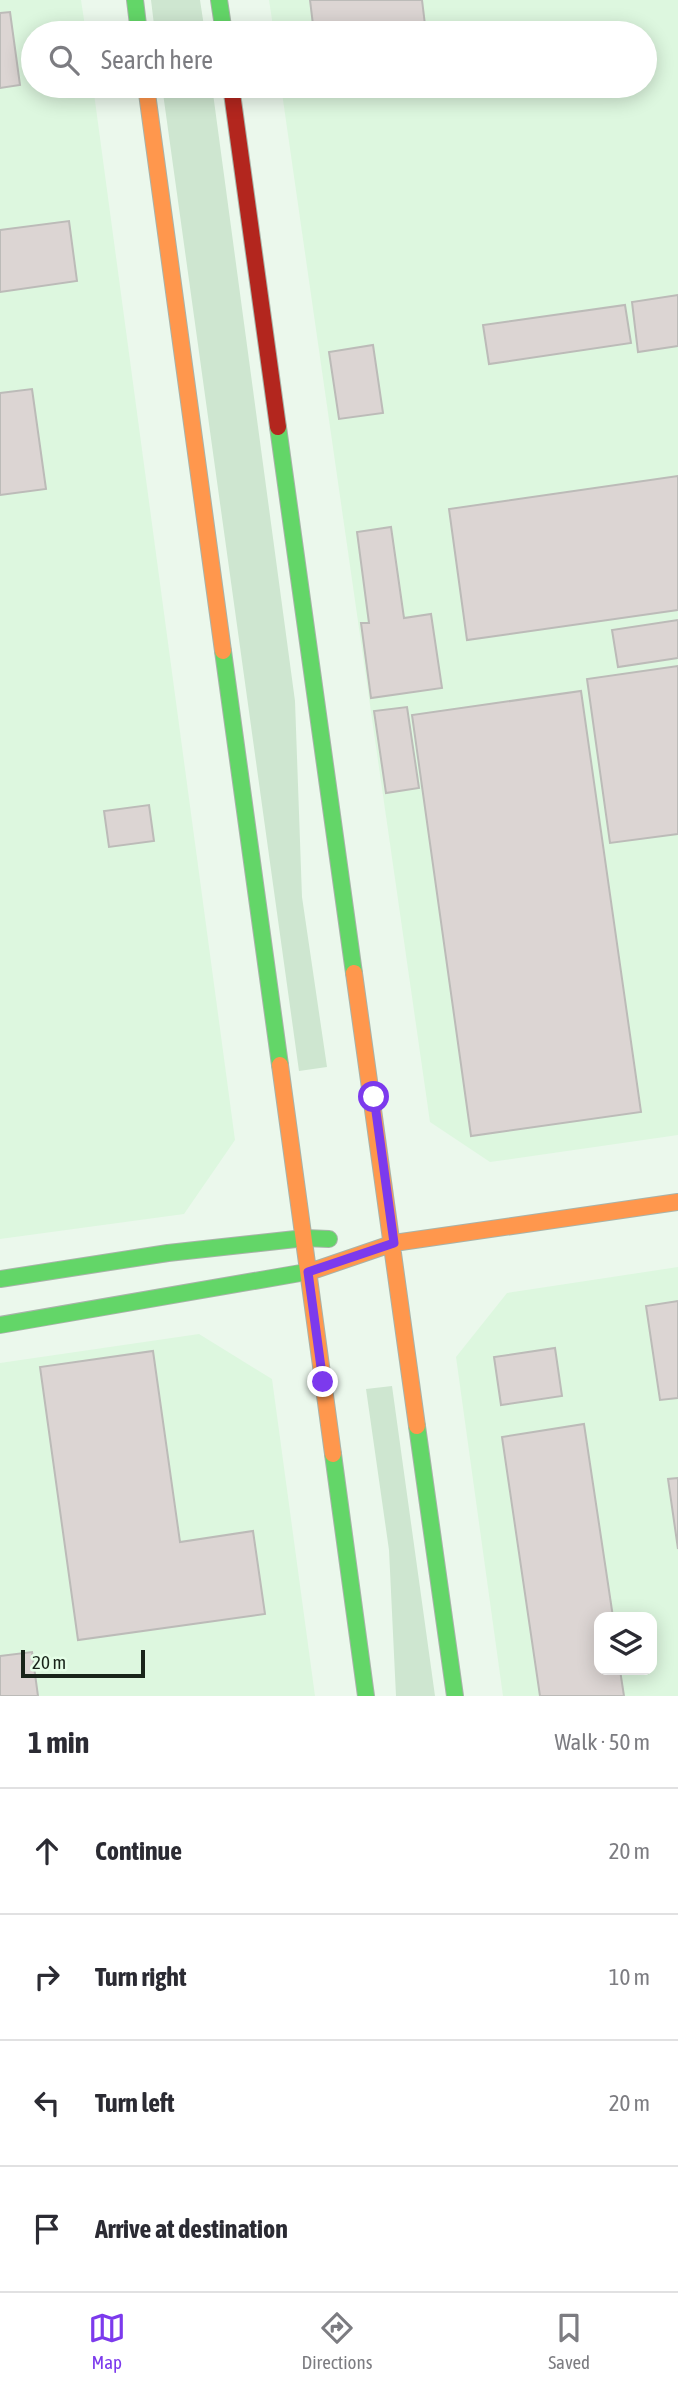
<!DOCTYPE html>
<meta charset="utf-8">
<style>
:root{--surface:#fff;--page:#f2f2f3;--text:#2b2b33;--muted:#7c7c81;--line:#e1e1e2;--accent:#7c3aed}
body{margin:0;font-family:"Asap Condensed",sans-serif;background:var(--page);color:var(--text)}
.controls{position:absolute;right:21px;bottom:21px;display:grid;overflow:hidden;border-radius:14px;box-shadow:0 4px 18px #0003}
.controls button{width:63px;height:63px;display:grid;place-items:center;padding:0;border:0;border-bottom:2px solid var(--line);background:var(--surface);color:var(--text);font:35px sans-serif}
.scale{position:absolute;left:21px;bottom:18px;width:124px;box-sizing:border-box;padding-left:7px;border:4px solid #19241a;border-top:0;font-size:19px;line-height:24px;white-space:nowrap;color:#19241a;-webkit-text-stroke:5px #e5fee7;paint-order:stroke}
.stop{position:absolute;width:21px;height:21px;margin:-16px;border:5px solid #7c3aed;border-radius:50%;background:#fff}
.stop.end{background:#7c3aed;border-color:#fff;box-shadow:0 2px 7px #0008}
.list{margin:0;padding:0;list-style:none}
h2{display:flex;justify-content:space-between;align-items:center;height:91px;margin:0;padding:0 28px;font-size:30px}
h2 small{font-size:23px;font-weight:400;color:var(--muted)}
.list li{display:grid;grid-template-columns:46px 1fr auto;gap:21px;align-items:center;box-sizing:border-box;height:126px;padding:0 28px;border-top:2px solid var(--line)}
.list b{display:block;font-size:26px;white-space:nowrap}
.list em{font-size:23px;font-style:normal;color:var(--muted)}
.icon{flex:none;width:38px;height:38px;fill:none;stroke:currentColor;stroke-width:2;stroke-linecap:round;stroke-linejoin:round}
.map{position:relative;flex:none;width:678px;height:1696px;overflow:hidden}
.search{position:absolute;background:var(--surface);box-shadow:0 4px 18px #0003;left:21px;right:21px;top:21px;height:77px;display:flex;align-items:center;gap:18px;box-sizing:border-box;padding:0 24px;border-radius:38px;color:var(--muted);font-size:26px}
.sheet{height:595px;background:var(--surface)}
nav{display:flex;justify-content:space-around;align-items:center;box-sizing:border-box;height:98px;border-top:2px solid var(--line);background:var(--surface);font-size:19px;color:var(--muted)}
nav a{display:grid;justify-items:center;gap:4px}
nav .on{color:var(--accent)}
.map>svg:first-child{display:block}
.built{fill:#ddf7df;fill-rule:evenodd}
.green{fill:#cee6d0}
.building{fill:#dcd5d3;stroke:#bcbbb8;stroke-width:2}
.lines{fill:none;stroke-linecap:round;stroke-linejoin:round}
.fast-casing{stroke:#a8b3a9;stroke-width:18}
.slow-casing{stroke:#a8b3a9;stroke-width:18}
.jam-casing{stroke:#a8b3a9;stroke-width:18}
.fast{stroke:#63d668;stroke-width:16}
.slow{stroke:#ff974d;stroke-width:16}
.jam{stroke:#b3261e;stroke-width:16}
.route{stroke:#7c3aed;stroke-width:9}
</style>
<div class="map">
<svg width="678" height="1696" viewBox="0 0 678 1696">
<rect width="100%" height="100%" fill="#ebf8ec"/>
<!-- built -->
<path class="built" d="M0,0H81L86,33H33V86H93L235,1140L184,1214L0,1239Z
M269,0H678V1135L490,1162L430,1122L281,86H645V33H274Z
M678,1267V1696H503L456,1357L507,1293ZM599,1617H652V1670H599Z
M199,1334L272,1379L315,1696H0V1363Z"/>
<!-- green -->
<path class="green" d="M151,0H200L205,33H155Z
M162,86H212L295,701L302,897L327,1067L299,1071Z
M392,1386L435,1696H396L389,1550L366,1389Z"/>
<!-- building -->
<path class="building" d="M310,0H422L426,33H314Z
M10,12L20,85L0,88V13Z
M69,221L77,281L0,292V230Z
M678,295V346L638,352L632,302Z
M625,305L631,343L489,364L483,325Z
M373,345L383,413L339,419L329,352Z
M32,389L46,489L0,495V393Z
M678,476V610L467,640L449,509Z
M391,527L404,618L431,614L442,688L371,698L361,623H369L357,532Z
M678,620V658L618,667L612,630Z
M678,666V834L610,843L587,679Z
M581,691L641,1112L471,1136L412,715Z
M407,707L419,788L386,793L374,711Z
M149,805L154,841L109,847L104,811Z
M678,1301V1398L660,1400L646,1306Z
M555,1348L562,1396L501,1405L494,1357Z
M153,1351L180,1542L253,1531L265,1614L78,1640L40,1367Z
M584,1424L613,1617H599V1670H620L624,1696H540L502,1437Z
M678,1478V1549L668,1479Z
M32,1652L38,1696H0V1656Z"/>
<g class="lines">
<defs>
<path id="fast" d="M135,0L139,33
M219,0L224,33
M278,427L354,973
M223,651L280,1065
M0,1279L168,1253L305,1238L329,1239
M0,1325L312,1271
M417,1426L455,1696
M333,1454L366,1696"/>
<path id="slow" d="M146,86L223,651
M354,973L417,1426
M280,1065L333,1454
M312,1271L394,1243L678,1202"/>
<path id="jam" d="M231,86L278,427"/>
</defs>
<!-- fast casing -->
<use href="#fast" class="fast-casing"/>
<!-- slow casing -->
<use href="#slow" class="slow-casing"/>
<!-- jam casing -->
<use href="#jam" class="jam-casing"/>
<!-- fast -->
<use href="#fast" class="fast"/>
<!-- slow -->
<use href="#slow" class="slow"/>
<!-- jam -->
<use href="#jam" class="jam"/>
</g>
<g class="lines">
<!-- route -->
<path class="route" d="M323,1382L308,1272L394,1243L374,1097"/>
</g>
</svg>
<div class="controls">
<button><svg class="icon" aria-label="layers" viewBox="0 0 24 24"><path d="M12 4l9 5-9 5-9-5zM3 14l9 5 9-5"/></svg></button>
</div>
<div class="scale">20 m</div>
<div class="stop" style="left:374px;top:1097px"></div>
<div class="stop end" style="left:323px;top:1382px"></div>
<div class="search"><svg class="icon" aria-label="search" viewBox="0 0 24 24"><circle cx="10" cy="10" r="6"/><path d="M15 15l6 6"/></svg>Search here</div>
</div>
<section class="sheet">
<h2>1 min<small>Walk · 50 m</small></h2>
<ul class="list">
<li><svg class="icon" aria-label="ahead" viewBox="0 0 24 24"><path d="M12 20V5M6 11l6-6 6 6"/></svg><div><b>Continue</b></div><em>20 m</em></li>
<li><svg class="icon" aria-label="right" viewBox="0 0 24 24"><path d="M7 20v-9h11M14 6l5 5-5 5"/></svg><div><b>Turn right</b></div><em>10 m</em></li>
<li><svg class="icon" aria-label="left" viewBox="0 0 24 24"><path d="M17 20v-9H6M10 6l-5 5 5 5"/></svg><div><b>Turn left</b></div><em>20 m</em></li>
<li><svg class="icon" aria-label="arrive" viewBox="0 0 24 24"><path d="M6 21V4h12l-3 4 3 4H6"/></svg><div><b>Arrive at destination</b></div></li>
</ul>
</section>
<nav>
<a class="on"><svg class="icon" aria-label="map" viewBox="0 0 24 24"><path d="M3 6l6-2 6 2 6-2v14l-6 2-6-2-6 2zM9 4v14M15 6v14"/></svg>Map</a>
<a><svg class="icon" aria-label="directions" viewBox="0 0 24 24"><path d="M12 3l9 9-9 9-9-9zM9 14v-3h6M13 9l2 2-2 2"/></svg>Directions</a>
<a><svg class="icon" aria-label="saved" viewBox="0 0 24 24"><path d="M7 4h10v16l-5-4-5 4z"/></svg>Saved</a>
</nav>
